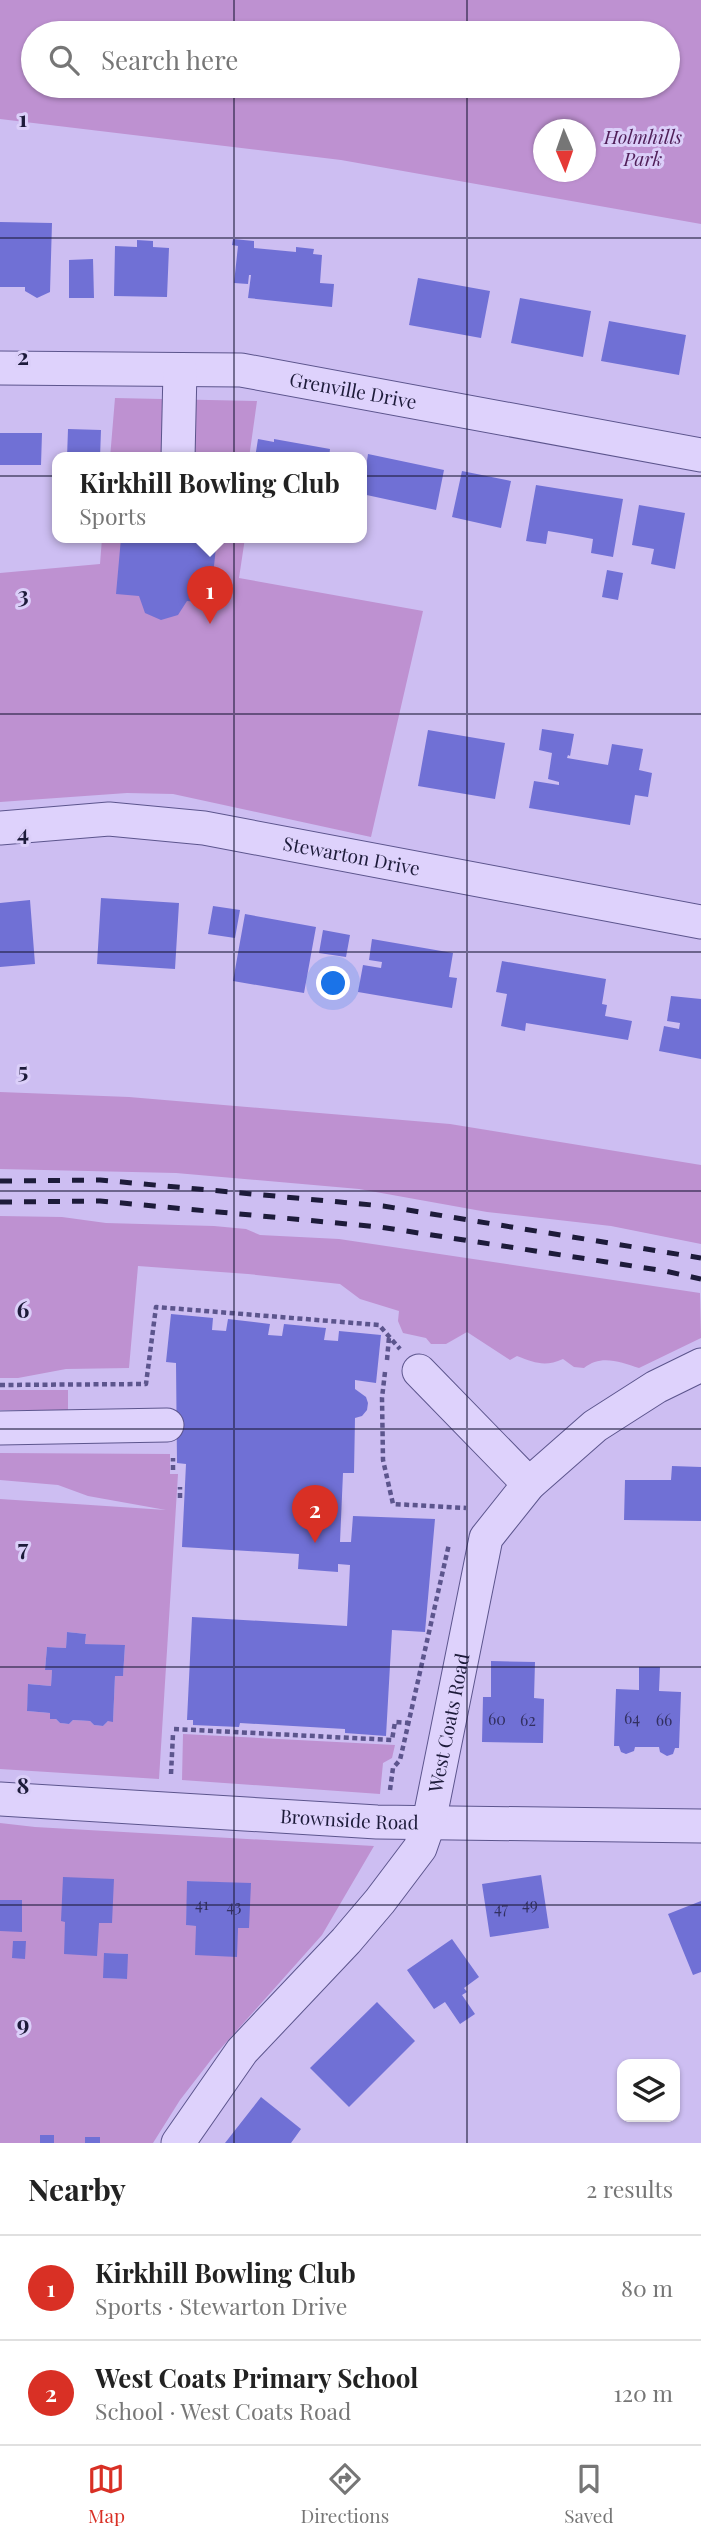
<!DOCTYPE html>
<meta charset="utf-8">
<style>
:root{--surface:#fff;--page:#f2f2f2;--text:#222;--muted:#767676;--line:#e0e0e0;--accent:#d93025}
body{margin:0;font-family:"Playfair Display",serif;background:var(--page);color:var(--text)}
.controls{position:absolute;right:21px;bottom:21px;display:grid;overflow:hidden;border-radius:14px;box-shadow:0 2px 5px #0004}
.controls button{width:63px;height:63px;display:grid;place-items:center;padding:0;border:0;border-bottom:2px solid var(--line);background:var(--surface);color:var(--text);font:35px sans-serif}
.compass{position:absolute;left:533px;top:119px;width:63px;height:63px;border-radius:50%;background:var(--surface);box-shadow:0 2px 5px #0004;rotate:178deg}
.you{position:absolute;left:334px;top:984px;width:24px;height:24px;margin:-18px;border:5px solid #fff;border-radius:50%;background:#1a73e8;box-shadow:0 0 0 10px #1a73e833}
.badge{display:grid;place-items:center;width:46px;height:46px;border-radius:50%;background:var(--accent);color:#fff;font-size:23px;font-weight:700}
.pin{position:absolute;translate:-50% -58px;filter:drop-shadow(0 2px 4px #0008)}
.pin::after{content:'';position:absolute;top:37px;width:24px;height:21px;background:inherit;clip-path:polygon(0 0,100% 0,50% 100%)}
.popup{position:absolute;left:52px;top:452px;width:315px;height:91px;box-sizing:border-box;display:grid;place-content:center;border-radius:14px;background:var(--surface);filter:drop-shadow(0 2px 5px #0005);font-size:23px;white-space:nowrap;color:var(--muted)}
.popup b{font-size:26px;color:var(--text)}
.popup::after{content:'';position:absolute;left:50%;top:100%;margin-left:-14px;border:14px solid transparent;border-top-color:var(--surface)}
.list{margin:0;padding:0;list-style:none}
h2{display:flex;justify-content:space-between;align-items:center;height:91px;margin:0;padding:0 28px;font-size:30px}
h2 small{font-size:23px;font-weight:400;color:var(--muted)}
.list li{display:grid;grid-template-columns:46px 1fr auto;gap:21px;align-items:center;box-sizing:border-box;height:105px;padding:0 28px;border-top:2px solid var(--line)}
.list b{display:block;font-size:26px;white-space:nowrap}
.list p{margin:0;font-size:23px;white-space:nowrap;color:var(--muted)}
.list em{font-size:23px;font-style:normal;color:var(--muted)}
.icon{flex:none;width:38px;height:38px;fill:none;stroke:currentColor;stroke-width:2;stroke-linecap:round;stroke-linejoin:round}
.map{position:relative;flex:none;width:701px;height:2143px;overflow:hidden}
.search{position:absolute;background:var(--surface);box-shadow:0 2px 5px #0004;left:21px;right:21px;top:21px;height:77px;display:flex;align-items:center;gap:18px;box-sizing:border-box;padding:0 24px;border-radius:38px;color:var(--muted);font-size:26px}
.sheet{height:301px;background:var(--surface)}
nav{display:flex;justify-content:space-around;align-items:center;box-sizing:border-box;height:98px;border-top:2px solid var(--line);background:var(--surface);font-size:19px;color:var(--muted)}
nav a{display:grid;justify-items:center;gap:4px}
nav .on{color:var(--accent)}
.map>svg:first-child{display:block}
.green{fill:#be91d1;fill-rule:evenodd}
.building{fill:#7070d5}
.lines{fill:none;stroke-linecap:round;stroke-linejoin:round}
.minor-casing{stroke:#5c558d;stroke-width:35}
.path{stroke:#5c558d;stroke-width:4.5;stroke-dasharray:5 3.5;stroke-linecap:butt}
.minor{stroke:#ded2fc;stroke-width:33}
.rail{stroke:#1d1b3a;stroke-width:5;stroke-dasharray:12 12;stroke-linecap:butt}
.grid{fill:none;stroke:#1d1b3a;stroke-width:2;stroke-opacity:0.55}
.labels{text-anchor:middle;stroke-width:6;stroke-linejoin:round;paint-order:stroke}
.number-label{font-size:16px;fill:#323061}
.park-label{font-size:19px;font-style:italic;fill:#501f59;stroke:#dbcff9}
.street-label{font-size:19px;fill:#1d1b3a;stroke:#dbcff9}
.grid-label{font-size:23px;text-anchor:middle;font-weight:bold;fill:#1d1b3a;stroke:#dbcff9;stroke-width:6;stroke-linejoin:round;paint-order:stroke}
</style>
<div class="map">
<svg width="701" height="2143" viewBox="0 0 701 2143">
<rect width="100%" height="100%" fill="#cdbef2"/>
<!-- green -->
<path class="green" d="M0,0H701V224L341,160L0,119ZM33,33H668V86H33ZM544,130H586V172H544Z
M115,398L257,401L249,458H110Z
M102,538H245L239,578L423,611L371,837L173,794L127,793L0,802V573L100,564Z
M0,1092L129,1097L450,1124L701,1165V1244L611,1226L487,1212L359,1189L176,1173L0,1169Z
M0,1216L62,1217L106,1223L214,1226L246,1229L260,1235L339,1239L700,1293L701,1338L639,1368C620,1362 601,1354 584,1368L574,1367L563,1359C545,1367 535,1363 517,1356L510,1360L467,1332L446,1344H431L426,1338L403,1333L398,1321L399,1311L360,1299L340,1284L248,1274L138,1266L129,1368L66,1369L18,1378H0Z
M0,1390H68V1410H0Z
M0,1453L170,1454V1474H178L159,1779L0,1769V1499L166,1510L88,1496L58,1485L0,1480ZM67,1632L86,1634L85,1644L125,1646L123,1675L115,1676L113,1721H108L103,1726L94,1725L90,1721L73,1720L69,1724L60,1723L56,1719H50V1713L27,1711L29,1684L51,1686L52,1670H45L47,1647L66,1648Z
M183,1734L395,1745L392,1758L383,1763L380,1794L182,1780Z
M0,1823L35,1827L374,1846L322,1935L214,2056L180,2100L153,2143H0ZM188,1881L251,1884L238,1928L186,1925ZM104,1953L127,1954V1979L104,1978Z"/>
<!-- building -->
<path class="building" d="M0,222L52,223L50,292L37,298L25,291V287H0Z
M233,239L254,241V248L296,252V247L314,249L313,254L322,255L320,283L334,284L332,307L248,298L251,275H249L248,284L234,283L238,246L232,245Z
M137,240L153,241V247L169,248L167,297L114,296L115,246L137,247Z
M93,259L94,298H69V260Z
M418,278L490,291L481,338L409,325Z
M520,298L591,311L583,357L511,343Z
M609,321L686,335L679,375L601,361Z
M68,429L101,430L100,458H67Z
M0,433H42L41,465H0Z
M258,439L274,442V439L330,449L329,458H255Z
M368,454L444,470L436,510L362,494Z
M462,471L511,481L501,528L452,517Z
M536,485L623,499L613,557L591,553L593,539L572,535L548,531L546,544L526,541Z
M639,505L685,513L675,569L651,564L654,549L632,545Z
M121,538H217L210,603L187,601L178,615L161,620L145,613L139,596L116,594Z
M607,570L623,573L618,600L602,597Z
M542,729L574,734L570,756L568,755L567,758L608,765L612,744L643,749L639,770L652,773L648,797L635,795L630,825L529,808L534,781L559,785V782L548,779L552,753L539,750Z
M428,730L505,743L495,799L418,786Z
M101,898L179,903L175,969L97,964Z
M30,900L35,964L0,967V903Z
M213,906L240,910L235,938L208,934Z
M245,914L316,927L304,993L233,981Z
M323,930L350,935L346,957L319,953Z
M372,939L453,953L449,977L457,978L452,1008L358,992L363,965L381,968L382,962L369,960Z
M502,961L606,979L602,1004L607,1005L605,1016L632,1021L628,1040L526,1023L525,1031L501,1026L507,994L496,992Z
M671,996L701,999V1059L659,1051L664,1026L679,1029L680,1023L667,1021Z
M171,1314L213,1318L212,1330L226,1331L228,1319L270,1324L268,1335L282,1336L284,1324L326,1328L324,1340L338,1341L339,1331L381,1335L376,1383L355,1380V1389L366,1397L368,1403L367,1410L362,1416L355,1418L354,1473H343L340,1542H351L353,1516L435,1519L425,1632L392,1630L386,1736L345,1733V1729L240,1723L239,1727L193,1725V1720H187L192,1617L347,1626L350,1565L338,1564V1572L298,1569L299,1554L182,1547L186,1464L177,1463L176,1363L166,1362Z
M672,1466L701,1467V1521L624,1520L625,1480H671Z
M67,1632L86,1634L85,1644L125,1645L123,1676H115L113,1722L108,1721L103,1726L94,1725L90,1721L73,1720L69,1724L60,1723L56,1719H50V1713L27,1711L28,1684L51,1686L52,1670H45L47,1647L66,1648Z
M491,1661L535,1662L534,1698L544,1699L543,1743L482,1742L483,1697H491Z
M639,1667H660L659,1691L681,1692L679,1748H675L673,1754L667,1756L660,1752L659,1747H635L634,1751L626,1754L621,1752L619,1746H614L616,1689L639,1690Z
M541,1875L549,1928L490,1937L482,1884Z
M63,1877L114,1879L112,1923H99L97,1956L64,1954L65,1922L61,1921Z
M187,1881L251,1883L249,1928H238L237,1957L195,1955L196,1926L186,1925Z
M0,1900H22V1932L0,1931Z
M701,1901V1972L693,1975L668,1914Z
M452,1939L479,1977L464,1988L467,1992L462,1995L475,2014L460,2024L445,2002L434,2009L407,1970Z
M13,1941H26L25,1959L12,1958Z
M104,1953L128,1954L127,1979L103,1978Z
M377,2002L415,2041L349,2107L310,2068Z
M261,2097L301,2129L291,2143H225Z
M40,2135H54V2143H40Z
M85,2137H100V2143H85Z"/>
<g class="lines">
<defs>
<g id="minor">
<path id="s1" d="M0,368L241,370L701,455"/>
<path d="M178,458L180,370"/>
<path id="s2" d="M0,828L109,819L204,828L701,922"/>
<path d="M419,1371L529,1484"/>
<path d="M0,1428L167,1425"/>
<path id="s3" d="M0,1799L377,1822L701,1826"/>
<path id="s4" d="M178,2143L242,2051L346,1941L380,1901L420,1848L429,1822L486,1538L529,1484L595,1426L656,1387L701,1365"/>
</g>
</defs>
<!-- minor casing -->
<use href="#minor" class="minor-casing"/>
<!-- path -->
<path class="path" d="M387,1360L389,1337
M385,1372L382,1398L383,1460L393,1504L466,1508
M0,1385L146,1384L156,1307L379,1325L400,1349
M173,1470V1458
M180,1498V1487
M174,1729L392,1740L395,1722L408,1723
M171,1774L173,1734
M390,1790L393,1768L400,1760L403,1747L449,1544"/>
<!-- minor -->
<use href="#minor" class="minor"/>
<!-- rail -->
<path class="rail" d="M0,1181L100,1180L383,1206L701,1258
M0,1202L100,1201L380,1227L665,1271L701,1279"/>
</g>
<!-- grid -->
<path class="grid" d="M234,0V33M467,0V33M234,86V2143M467,86V2143M0,238H701M0,476H701M0,714H701M0,952H701M0,1191H701M0,1429H701M0,1667H701M0,1905H701"/>
<g class="labels">
<!-- number labels -->
<g class="number-label">
<text x="632" y="1724">64</text>
<text x="497" y="1725">60</text>
<text x="528" y="1726">62</text>
<text x="664" y="1726">66</text>
<text x="202" y="1910">41</text>
<text x="530" y="1910">49</text>
<text x="234" y="1912">43</text>
<text x="501" y="1914">47</text>
</g>
<!-- park labels -->
<g class="park-label">
<text x="643" y="144">Holmhills<tspan x="643" dy="22">Park</tspan></text>
</g>
<!-- street labels -->
<g class="street-label">
<text dy="7" stroke="none"><textPath href="#s1" startOffset="355">Grenville Drive</textPath></text>
<text dy="7" stroke="none"><textPath href="#s2" startOffset="355">Stewarton Drive</textPath></text>
<text dy="7" stroke="none"><textPath href="#s4" startOffset="511">West Coats Road</textPath></text>
<text dy="7" stroke="none"><textPath href="#s3" startOffset="350">Brownside Road</textPath></text>
</g>
</g>
<g class="grid-label">
<text x="23" y="127">1</text>
<text x="23" y="365">2</text>
<text x="23" y="603">3</text>
<text x="23" y="841">4</text>
<text x="23" y="1079">5</text>
<text x="23" y="1318">6</text>
<text x="23" y="1556">7</text>
<text x="23" y="1794">8</text>
<text x="23" y="2032">9</text>
</g>
</svg>
<div class="controls">
<button><svg class="icon" aria-label="layers" viewBox="0 0 24 24"><path d="M12 4l9 5-9 5-9-5zM3 14l9 5 9-5"/></svg></button>
</div>
<svg class="compass" viewBox="-18 -18 36 36"><path d="M0-13l5 13h-10z" fill="#e53935"/><path d="M0 13l5-13h-10z" fill="#767676"/></svg>
<div class="you"></div>
<div class="pin badge" style="left:210px;top:624px">1</div>
<div class="popup"><b>Kirkhill Bowling Club</b>Sports</div>
<div class="pin badge" style="left:315px;top:1543px">2</div>
<div class="search"><svg class="icon" aria-label="search" viewBox="0 0 24 24"><circle cx="10" cy="10" r="6"/><path d="M15 15l6 6"/></svg>Search here</div>
</div>
<section class="sheet">
<h2>Nearby<small>2 results</small></h2>
<ul class="list">
<li><span class="badge">1</span><div><b>Kirkhill Bowling Club</b><p>Sports · Stewarton Drive</p></div><em>80 m</em></li>
<li><span class="badge">2</span><div><b>West Coats Primary School</b><p>School · West Coats Road</p></div><em>120 m</em></li>
</ul>
</section>
<nav>
<a class="on"><svg class="icon" aria-label="map" viewBox="0 0 24 24"><path d="M3 6l6-2 6 2 6-2v14l-6 2-6-2-6 2zM9 4v14M15 6v14"/></svg>Map</a>
<a><svg class="icon" aria-label="directions" viewBox="0 0 24 24"><path d="M12 3l9 9-9 9-9-9zM9 14v-3h6M13 9l2 2-2 2"/></svg>Directions</a>
<a><svg class="icon" aria-label="saved" viewBox="0 0 24 24"><path d="M7 4h10v16l-5-4-5 4z"/></svg>Saved</a>
</nav>
